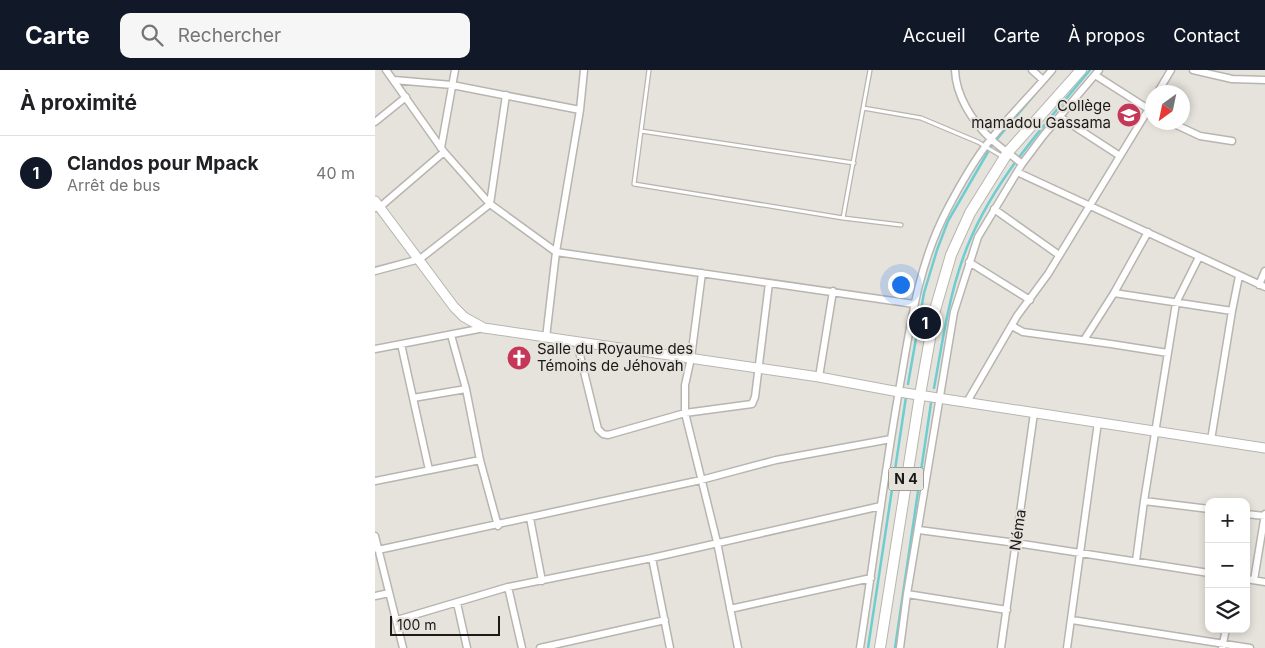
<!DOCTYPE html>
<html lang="fr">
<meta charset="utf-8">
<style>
:root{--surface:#fff;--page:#f6f6f6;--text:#202124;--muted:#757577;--line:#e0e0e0;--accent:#111827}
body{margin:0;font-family:Inter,sans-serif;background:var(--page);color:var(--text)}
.controls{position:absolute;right:15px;bottom:15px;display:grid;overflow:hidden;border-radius:10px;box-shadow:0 2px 8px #0003}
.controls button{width:45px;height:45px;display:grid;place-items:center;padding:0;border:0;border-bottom:1px solid var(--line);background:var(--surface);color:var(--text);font:25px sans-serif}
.compass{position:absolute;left:770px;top:15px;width:45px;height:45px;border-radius:50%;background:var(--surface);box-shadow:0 2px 8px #0003;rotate:213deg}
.scale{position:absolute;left:15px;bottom:12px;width:110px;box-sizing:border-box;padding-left:5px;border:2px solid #1b1a18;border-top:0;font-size:14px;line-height:18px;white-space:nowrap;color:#1b1a18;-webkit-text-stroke:4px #e6e3dd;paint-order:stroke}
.you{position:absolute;left:525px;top:214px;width:18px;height:18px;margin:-12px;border:4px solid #fff;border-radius:50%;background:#1a73e8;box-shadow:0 0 0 8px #1a73e833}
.badge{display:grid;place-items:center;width:32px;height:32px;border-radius:50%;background:var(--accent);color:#fff;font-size:16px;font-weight:700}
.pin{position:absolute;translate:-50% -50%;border:2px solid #fff;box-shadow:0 1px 5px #0006}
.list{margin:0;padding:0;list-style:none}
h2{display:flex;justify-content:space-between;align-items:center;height:65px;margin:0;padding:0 20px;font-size:21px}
h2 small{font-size:16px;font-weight:400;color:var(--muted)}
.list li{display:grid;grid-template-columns:32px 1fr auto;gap:15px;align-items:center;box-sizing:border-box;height:75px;padding:0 20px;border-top:1px solid var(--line)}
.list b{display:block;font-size:19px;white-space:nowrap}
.list p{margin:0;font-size:16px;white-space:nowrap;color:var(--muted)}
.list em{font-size:16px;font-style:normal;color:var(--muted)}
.icon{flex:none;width:28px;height:28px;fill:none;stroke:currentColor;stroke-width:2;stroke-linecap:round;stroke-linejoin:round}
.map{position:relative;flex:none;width:890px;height:578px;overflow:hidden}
header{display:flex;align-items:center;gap:30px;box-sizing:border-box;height:70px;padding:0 25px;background:var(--accent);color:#fff}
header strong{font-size:24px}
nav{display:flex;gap:28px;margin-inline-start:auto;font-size:18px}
.search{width:350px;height:45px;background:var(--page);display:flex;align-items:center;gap:12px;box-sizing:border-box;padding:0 18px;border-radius:10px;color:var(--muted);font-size:19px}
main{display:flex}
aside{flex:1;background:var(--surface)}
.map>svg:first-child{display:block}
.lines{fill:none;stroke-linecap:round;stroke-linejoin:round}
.stream{stroke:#6ecdd0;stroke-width:2.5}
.service-casing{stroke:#b8b5b0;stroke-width:5.5}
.minor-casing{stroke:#b8b5b0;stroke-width:9}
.secondary-casing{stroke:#b8b5b0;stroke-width:11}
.trunk-casing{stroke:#b8b5b0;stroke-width:12}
.service{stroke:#fff;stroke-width:3}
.minor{stroke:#fff;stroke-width:6}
.secondary{stroke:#fff;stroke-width:9}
.trunk{stroke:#fff;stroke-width:10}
.labels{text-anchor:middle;stroke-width:4;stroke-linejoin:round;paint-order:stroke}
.shield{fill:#e6e3dd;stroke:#585653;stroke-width:1}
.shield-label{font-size:14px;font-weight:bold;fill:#1b1a18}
.poi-label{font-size:15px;fill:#1b1a18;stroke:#e6e3dd;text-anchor:end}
.street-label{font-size:15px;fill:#1b1a18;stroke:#e6e3dd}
</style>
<header>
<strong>Carte</strong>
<div class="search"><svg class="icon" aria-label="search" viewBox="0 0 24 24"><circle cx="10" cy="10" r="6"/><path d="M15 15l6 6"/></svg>Rechercher</div>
<nav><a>Accueil</a><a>Carte</a><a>À propos</a><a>Contact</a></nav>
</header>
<main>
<aside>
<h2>À proximité<small></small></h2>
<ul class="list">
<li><span class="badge">1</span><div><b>Clandos pour Mpack</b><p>Arrêt de bus</p></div><em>40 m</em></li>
</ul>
</aside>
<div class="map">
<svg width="890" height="578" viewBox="0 0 890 578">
<rect width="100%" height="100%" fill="#e6e3dd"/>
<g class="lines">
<!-- stream -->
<path class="stream" d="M533,314L549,223L562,180L573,151L617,75L660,24
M559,318C567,275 573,230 588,188C613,116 667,58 715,0
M493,578L531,327
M520,578L556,333"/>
<defs>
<path id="service" d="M274,0L259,114L468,148L526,155
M488,38L546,48L603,72L628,87
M266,61L479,93
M468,148L495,0"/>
<path id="minor" d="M11,0L69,82L115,134L181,182L171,268
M209,0L205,40L181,182L539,234
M580,0C581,26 597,51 616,69C625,78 637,85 647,94
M657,0L668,10
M818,0L857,9L890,10
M720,5L778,42
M19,10L77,15L205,40
M783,22L796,0
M685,47L745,86
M0,52L31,27
M795,52L825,66L857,71
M66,78L80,0
M642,102L890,217
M1,138L5,137L69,82
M619,139L684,185
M594,192L655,230
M0,201L45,189L115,134L131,25
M327,203L316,288L310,315V343L342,472L363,578
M884,215L890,201
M739,223L857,241
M637,256L648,262L736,274L793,283
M76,265L91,319L105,390L123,456
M709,270L739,223L773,162
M202,273L223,359L228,364L233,365L310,343L377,334L380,327L394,213
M26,274L54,400
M0,279L109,258
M444,307L458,221
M38,328L91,319
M592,332L642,246L673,204L778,32
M836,370L857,241L864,206
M0,411L105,390
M769,431L834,439
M871,444L890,446
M155,448L167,511
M544,460L641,473L834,503
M0,466L28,578
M3,480L326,410L401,390L516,369
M277,488L295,578
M761,491L769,431L801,233L824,187
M871,509L890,512
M879,510L890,444
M133,517L147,578
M532,524L632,540
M0,526L14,523
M82,533L92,578
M355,539L496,508
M22,550L133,517L277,488L506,436
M697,550L875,578
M165,578L290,550
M485,578C499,488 510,398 526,309C536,251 544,192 573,138C584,117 597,94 612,74C632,48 656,25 677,0
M525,578L532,524L579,242L603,167L647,94L668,66L724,0
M626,578L659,343
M692,578L723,352
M847,578L851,559"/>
<path id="secondary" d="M0,131L79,237L89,247L109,258L444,307L524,322L890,378"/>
<path id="trunk" d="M505,578L545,325L560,240L576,185L595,143L633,82L706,0"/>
</defs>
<!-- service casing -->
<use href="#service" class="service-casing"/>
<!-- minor casing -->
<use href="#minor" class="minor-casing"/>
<!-- secondary casing -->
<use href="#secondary" class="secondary-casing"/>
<!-- trunk casing -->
<use href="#trunk" class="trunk-casing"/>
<!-- service -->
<use href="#service" class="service"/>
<!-- minor -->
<use href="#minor" class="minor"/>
<!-- secondary -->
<use href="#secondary" class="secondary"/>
<!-- trunk -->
<use href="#trunk" class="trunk"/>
</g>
<!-- icons -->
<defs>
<symbol id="school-disc" viewBox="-11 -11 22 22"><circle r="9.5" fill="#c53658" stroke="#e6e3dd"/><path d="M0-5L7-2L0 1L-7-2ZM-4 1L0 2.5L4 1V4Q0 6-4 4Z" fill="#fff"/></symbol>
<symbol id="church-disc" viewBox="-11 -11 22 22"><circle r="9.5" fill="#c53658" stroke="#e6e3dd"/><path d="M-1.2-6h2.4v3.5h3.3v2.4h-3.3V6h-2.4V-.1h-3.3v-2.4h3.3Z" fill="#fff"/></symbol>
</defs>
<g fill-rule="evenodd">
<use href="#school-disc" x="740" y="31" width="28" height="28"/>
<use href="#church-disc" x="130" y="274" width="28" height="28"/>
</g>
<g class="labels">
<!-- shield labels -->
<rect class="shield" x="513.5" y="397.5" width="35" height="23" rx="4"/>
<g class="shield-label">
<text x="531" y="414">N 4</text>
</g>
<!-- poi labels -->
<g class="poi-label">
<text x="736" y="41">Collège<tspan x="736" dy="17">mamadou Gassama</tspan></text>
<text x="162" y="284" text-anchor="start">Salle du Royaume des<tspan x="162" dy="17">Témoins de Jéhovah</tspan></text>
</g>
<!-- street labels -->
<g class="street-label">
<text transform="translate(643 460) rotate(-82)" y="5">Néma</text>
</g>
</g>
</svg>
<div class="controls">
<button>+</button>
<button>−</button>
<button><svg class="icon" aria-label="layers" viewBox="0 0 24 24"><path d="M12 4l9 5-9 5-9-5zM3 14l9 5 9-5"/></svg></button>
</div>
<svg class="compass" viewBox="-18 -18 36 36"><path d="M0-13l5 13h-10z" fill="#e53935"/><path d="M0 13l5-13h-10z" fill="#757577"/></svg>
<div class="scale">100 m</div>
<div class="you"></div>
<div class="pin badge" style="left:550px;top:253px">1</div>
</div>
</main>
